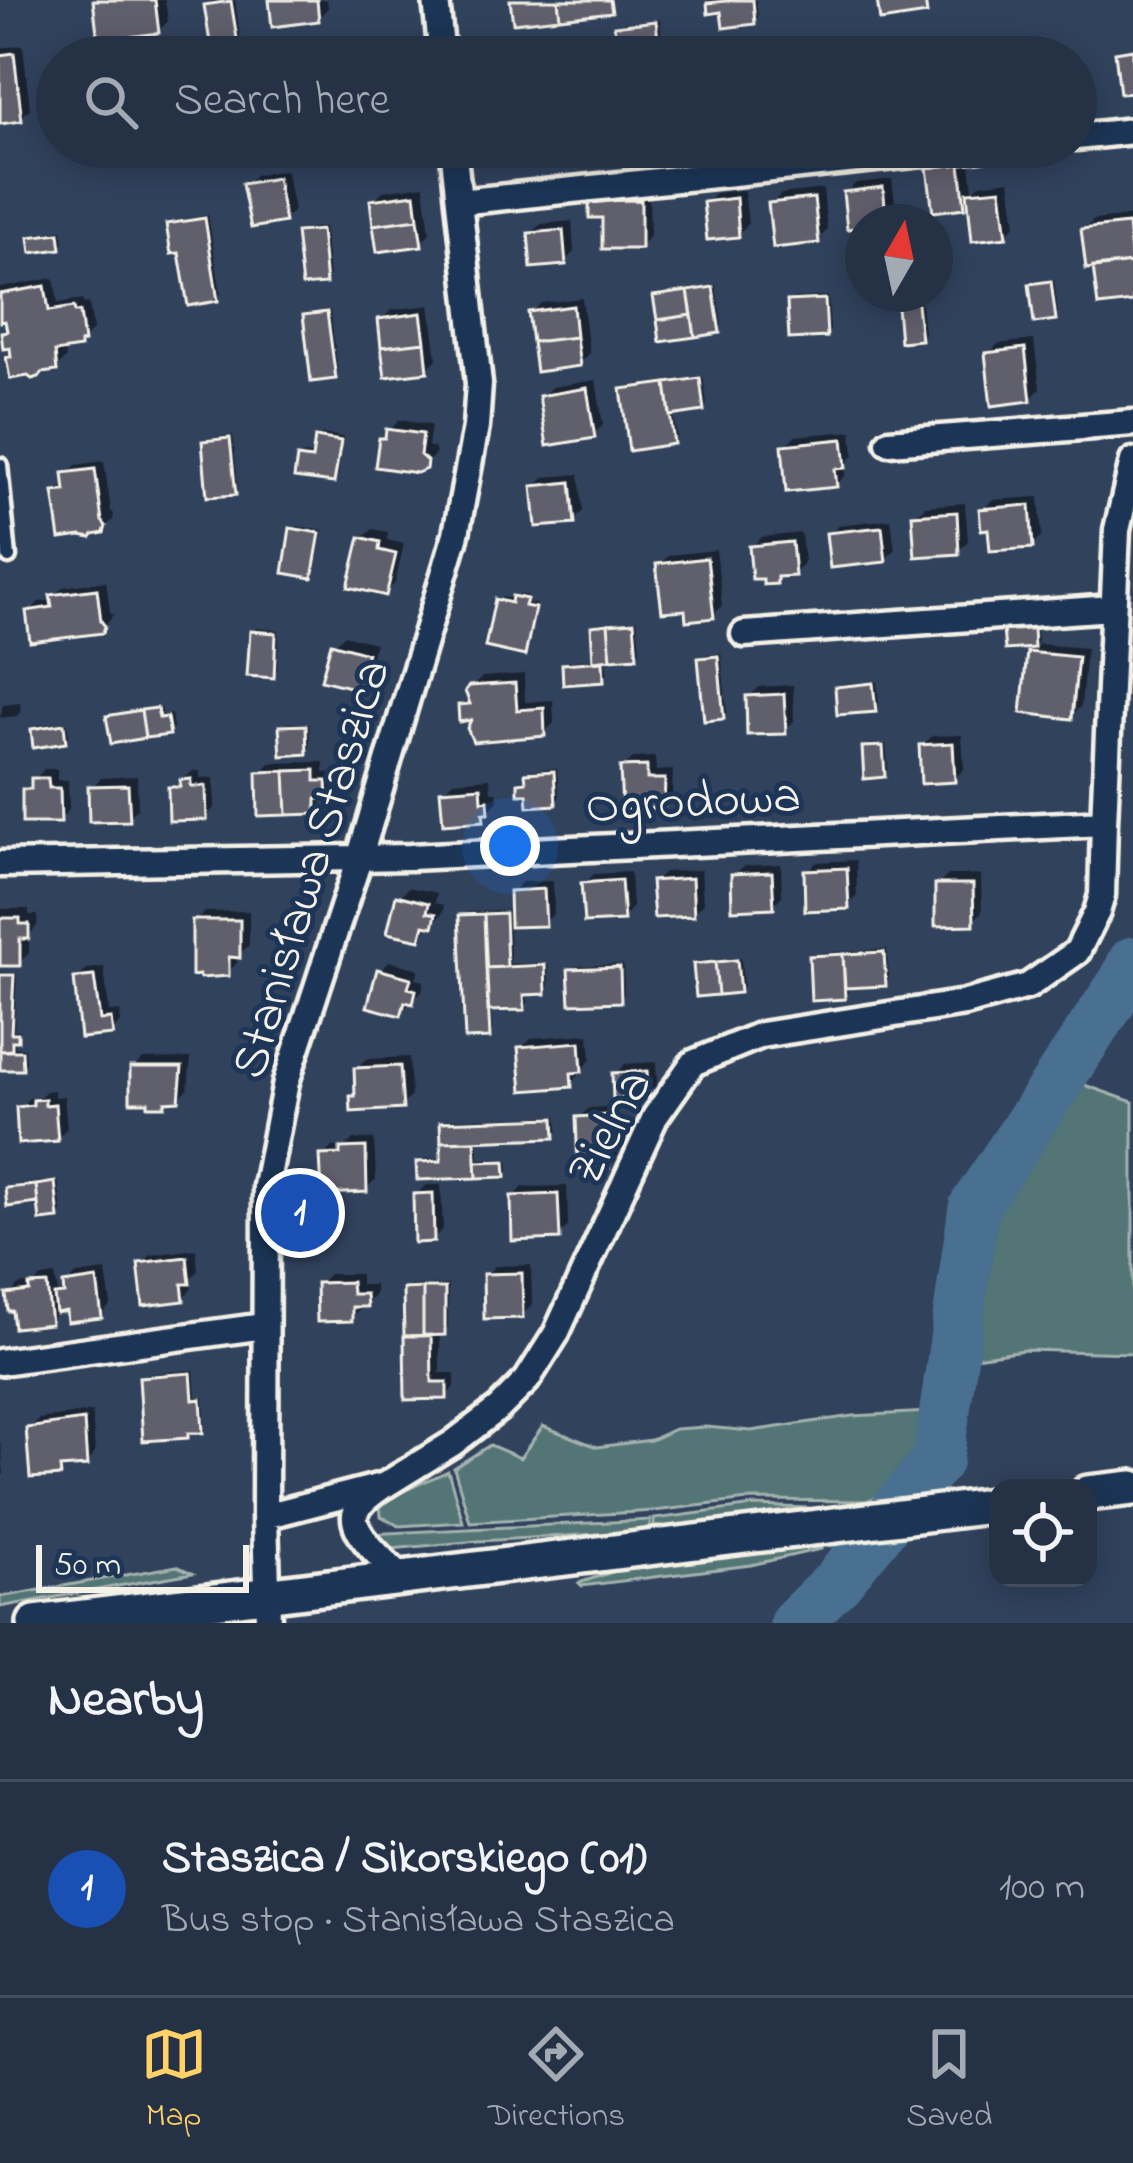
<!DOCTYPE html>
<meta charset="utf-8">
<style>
:root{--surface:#253246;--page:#313e51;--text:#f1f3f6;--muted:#a3aab3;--line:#424d5f;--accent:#ffd166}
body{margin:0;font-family:"Indie Flower",sans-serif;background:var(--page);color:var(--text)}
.controls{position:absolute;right:36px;bottom:36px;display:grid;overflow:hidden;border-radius:24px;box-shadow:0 6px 30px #0003}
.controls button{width:108px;height:108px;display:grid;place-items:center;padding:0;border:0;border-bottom:3px solid var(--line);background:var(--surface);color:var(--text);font:60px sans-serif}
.compass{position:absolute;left:845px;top:204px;width:108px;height:108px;border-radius:50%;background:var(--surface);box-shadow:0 6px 30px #0003;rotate:9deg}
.scale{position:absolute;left:36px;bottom:30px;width:213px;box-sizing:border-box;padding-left:12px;border:6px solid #f4f1e8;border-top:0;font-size:33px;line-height:42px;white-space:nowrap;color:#f4f1e8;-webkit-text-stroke:9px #1d3557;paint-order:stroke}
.you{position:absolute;left:510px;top:846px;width:42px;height:42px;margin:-30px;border:9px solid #fff;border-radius:50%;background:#1a73e8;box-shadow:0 0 0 18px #1a73e833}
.badge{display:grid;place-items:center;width:78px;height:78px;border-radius:50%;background:var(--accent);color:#fff;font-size:39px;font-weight:700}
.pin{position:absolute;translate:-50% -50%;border:6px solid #fff;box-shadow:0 3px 12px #0006}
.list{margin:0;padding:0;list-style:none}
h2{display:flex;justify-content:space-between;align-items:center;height:156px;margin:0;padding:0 48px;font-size:51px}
h2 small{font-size:39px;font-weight:400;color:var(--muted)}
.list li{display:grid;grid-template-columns:78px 1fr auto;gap:36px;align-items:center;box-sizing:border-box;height:216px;padding:0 48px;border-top:3px solid var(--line)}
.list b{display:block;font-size:45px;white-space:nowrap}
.list p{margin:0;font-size:39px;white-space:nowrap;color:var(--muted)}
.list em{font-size:39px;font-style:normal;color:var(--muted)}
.icon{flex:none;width:66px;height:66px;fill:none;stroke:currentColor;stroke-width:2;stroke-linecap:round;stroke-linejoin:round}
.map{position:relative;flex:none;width:1133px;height:1623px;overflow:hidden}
.search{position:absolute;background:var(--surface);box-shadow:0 6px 30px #0003;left:36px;right:36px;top:36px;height:132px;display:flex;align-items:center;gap:30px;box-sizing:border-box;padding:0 42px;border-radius:66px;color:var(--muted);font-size:45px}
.sheet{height:372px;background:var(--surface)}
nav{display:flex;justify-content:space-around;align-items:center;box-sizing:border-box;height:168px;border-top:3px solid var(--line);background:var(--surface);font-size:33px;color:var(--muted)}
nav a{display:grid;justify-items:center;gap:6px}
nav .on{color:var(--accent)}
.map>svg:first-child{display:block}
.green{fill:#537474;stroke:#a4b2ae;stroke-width:3}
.shadow{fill:#0007}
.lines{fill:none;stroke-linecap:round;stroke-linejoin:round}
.river{stroke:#486f90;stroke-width:51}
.building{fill:#615f6c;stroke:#f4f1e8;stroke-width:3}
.lane-casing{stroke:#f4f1e8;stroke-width:21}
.street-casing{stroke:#f4f1e8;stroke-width:33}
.secondary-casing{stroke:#f4f1e8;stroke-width:42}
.lane{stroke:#1d3557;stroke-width:12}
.street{stroke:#1d3557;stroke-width:24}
.secondary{stroke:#1d3557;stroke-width:33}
.labels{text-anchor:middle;stroke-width:10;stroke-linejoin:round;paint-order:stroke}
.street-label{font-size:51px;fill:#f4f1e8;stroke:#1d3557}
</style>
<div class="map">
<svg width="1133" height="1623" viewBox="0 0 1133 1623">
<rect width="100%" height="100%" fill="#31425d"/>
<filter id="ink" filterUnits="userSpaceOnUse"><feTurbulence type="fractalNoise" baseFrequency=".00833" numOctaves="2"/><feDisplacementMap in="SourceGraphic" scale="24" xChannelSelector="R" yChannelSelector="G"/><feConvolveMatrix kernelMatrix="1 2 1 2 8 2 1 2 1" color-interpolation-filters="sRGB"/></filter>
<g filter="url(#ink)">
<!-- green -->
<path class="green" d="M1076,1082L1133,1102V1353L1024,1350L975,1357L974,1280L981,1224L997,1197L1048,1131Z
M929,1412V1436L905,1483L897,1490L866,1501L748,1500L654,1511L470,1522L454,1468L490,1445L520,1458L543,1426L597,1447L651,1440L675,1429L706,1427L751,1431L852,1416Z
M448,1471L463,1522L399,1526L381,1516L380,1502Z
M754,1506L809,1508L813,1511L654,1530V1519Z
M650,1520V1531L478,1541L391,1549H384L367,1534Z
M820,1546L821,1549L751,1565L582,1586L579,1583L615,1571Z
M177,1566L192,1573L0,1607V1597Z"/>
<!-- shadow -->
<path class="shadow" d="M96,0H165L168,21L158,31Z
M212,0H235L241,44L237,49L207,6Z
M272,0H327L328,8L318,18Z
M709,0H756L758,17L754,21L724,9L710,10Z
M660,19L662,42L658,46L618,28L622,23Z
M23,45L30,109L20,118L0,121V48Z
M917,52L918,57H872Z
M969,156L973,190L980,184L1010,180L1016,225L1006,234L970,199L964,206L931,169L940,159Z
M286,170L294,210L284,220L246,185L255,175Z
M892,179L896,211L886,221L863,224L846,193L856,183Z
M424,185L430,233L420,243L373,201L383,191Z
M823,189L827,230L818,240L771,204L781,194Z
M744,190L748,224L738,234L706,203L716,193Z
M649,191L650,236L640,246L592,202L602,192Z
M208,215L221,294L217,298L182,249L169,225L173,221Z
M1133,216V299L1100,302L1096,264L1084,230L1094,220Z
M572,221L574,252L564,262L531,234L541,224Z
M324,227L329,277L325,281L300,233L304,229Z
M62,230L64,242L60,246L32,238L36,234Z
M54,278L58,303L83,299L84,304L89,303L93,330L78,345L64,347L66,358L56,368L9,358L14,354L4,333L9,328L7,318L0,319V288Z
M1054,279L1058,313L1054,317L1032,285L1036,281Z
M716,285L722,326L718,330L656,297L660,293Z
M899,294H920L924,333L920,338Z
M828,296L830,330L826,334L790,303L794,298Z
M582,298L589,353L579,363L532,313L541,303Z
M430,305L437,359L427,369L381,320L391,310Z
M330,310L338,372L334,376L306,316L310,312Z
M1034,340L1040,389L1030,399L988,354L998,344Z
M703,376L707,404L703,408L673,412L677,437L673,441L624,390L628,386Z
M596,380L603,425L593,435L542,397L552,387Z
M399,420L431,425L428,446L434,448L436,453L420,470L382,439Z
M852,431L854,455L845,465L846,475L836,485L785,446L795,436Z
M322,434L343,437L338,476L333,480L300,458L304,454L315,456L318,438Z
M233,435L238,488L234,492L205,442L209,438Z
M104,461L111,511L114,514L113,520L102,530L57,493L67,482L66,475L76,465Z
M579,474L583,511L573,521L535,487L545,477Z
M1039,497L1042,536L1032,545L991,525L983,510L992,500Z
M965,503L968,541L958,551L915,516L925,506Z
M891,519L895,550L885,559L829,535L839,525Z
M297,526L323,530L315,571L311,575L293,530Z
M373,529L388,532L387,540L404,544L395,583L386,592L363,538Z
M801,533L804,563L794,573L782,574L776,581L752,547L762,537Z
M716,550L722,606L712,616L687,607L659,565L669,555Z
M106,581L110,611L113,615L101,630L29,612L39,602L54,600L53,597L63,587Z
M519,594L529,596L527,603L537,604L528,648L524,652L498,601L502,597L514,599Z
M637,620L640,650L635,655L606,657L607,675L603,679L565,665L569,661L596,659L594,627L598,623Z
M1036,625L1037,644L1086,648L1081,706L1071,716L1030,654L1039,644L1008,646L1006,631L1010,627Z
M257,628L279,630L277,670L272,675L253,632Z
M344,635L375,643L366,676L356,686L334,645Z
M721,653L727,712L723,716L701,659L706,655Z
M524,674L525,702L553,700L554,723L544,733L479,716L461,707L471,697L469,691L482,677Z
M877,681L879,705L875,709L838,688L842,684Z
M793,685L794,721L784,731L749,697L759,687Z
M20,703L21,711L17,716L0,718L3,705Z
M161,706L162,716L171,714L173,728L169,732L110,717L114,713Z
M67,722L69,736L65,740L34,730L38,725Z
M286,723H309L310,747L306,752L282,728Z
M962,735L964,769L954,779L922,746L932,736Z
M869,744H886L888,770L884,775L865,748Z
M655,757L656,771L673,770L672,795L662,805L623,768L633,758Z
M324,762V773L336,772V786L315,811L260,773L270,763Z
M557,768L559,798L554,802L521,784L529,780L528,774L532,770Z
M44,769H57V780H68L69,810L59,820L25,791Z
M193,771H200V778H214L215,807L206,817L171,789Z
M137,776L138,808L128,818L91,788L101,778Z
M490,778L491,792H497L498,800L482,819L444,791L453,781Z
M856,860L857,896L847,906L807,871L817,862Z
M781,864L782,896L772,906L734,875L744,866Z
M701,870L703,903L693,913L654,882L664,872Z
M630,872L632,908L623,918L584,884L594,874Z
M948,875H981L982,912L972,922L938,885Z
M553,881L554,913L544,923L509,924L510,964L548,963L549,987L545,991L527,992L528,1003L524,1007L491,1008L492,1031L488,1035L463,916L467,912L513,910L512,892L522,882Z
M409,887L437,893L435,903L444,905L442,914L419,937L399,897Z
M0,909H29V915H38L37,926L29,935V953L19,963H0Z
M249,911V945L237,956V963L227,973L195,921L205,912Z
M887,949L889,979L885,983L848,985V992L844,996L812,957L816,953Z
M741,958L743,986L739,990L696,965L700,961Z
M389,961L419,969L416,979L424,981L422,991L400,1013L380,971Z
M623,964L624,995L620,999L571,970L575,966Z
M104,967L109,1012L120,1011L121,1022L111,1032L83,1034L77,979L87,969Z
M0,972L17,973L14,1030H21L15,1040V1047L25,1048L26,1063L22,1067H0Z
M589,1034L591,1059L570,1085L521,1048L531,1038Z
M409,1057L411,1096L401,1106L353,1097L358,1092L357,1069L366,1059Z
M191,1058L188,1089L178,1099L133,1068L143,1059Z
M656,1062L657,1084L647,1094L615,1074L625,1064Z
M54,1090V1097L64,1096L67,1128L57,1138L19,1108L29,1098L40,1097L46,1091Z
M616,1107L618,1155L608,1165L579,1118L589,1108Z
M557,1116L558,1131L554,1135L478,1138L479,1159H508L509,1170L504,1174L419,1163L423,1159L444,1158L443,1123L447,1119Z
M374,1139L376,1179L366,1189L323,1156L333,1147L346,1146L353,1140Z
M58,1180L62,1212L58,1216L41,1200L10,1203L8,1189L13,1185Z
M426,1185H441L443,1229L433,1239L416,1195Z
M567,1186L568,1226L559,1236L514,1197L523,1187Z
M196,1249L198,1271L191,1278L192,1288L183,1298L141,1264L151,1255Z
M531,1265L532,1305L522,1315L486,1275L495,1266Z
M106,1271L111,1305L101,1315L69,1308L59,1311L50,1321L9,1295L19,1285L35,1283L42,1277L55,1275L58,1295L76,1275Z
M329,1274H360V1285H375V1295L366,1304H360V1308L351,1318L320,1284Z
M448,1285V1328L440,1332V1373H455V1386L446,1396L408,1397L406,1290L410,1286Z
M194,1370L196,1397H204L205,1425L201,1430H192L187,1436L142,1378L146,1374Z
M92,1412L95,1453L86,1463L68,1464L60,1473L29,1429L39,1419Z
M1,1443L4,1474L0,1478V1443Z"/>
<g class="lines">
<!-- river -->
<path class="river" d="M795,1623L838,1581L938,1459L974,1207L1125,980L1133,962"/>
</g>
<!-- building -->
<path class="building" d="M93,0H155L159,33L98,41Z
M269,0H317L319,21L272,27Z
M510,0H558L560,18L513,23Z
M558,0H610L612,12L560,18Z
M735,0H753L755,24L723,28L721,12L708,14L707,3Z
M877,0H925L927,14L880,21Z
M231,1L239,51L212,55L204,5Z
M656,21L659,49L618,53L614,26Z
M1133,49V93L1120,94L1115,52Z
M14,53L22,121L0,124V55Z
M518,147H554L555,156L520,161Z
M960,164L965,208L933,212L927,168Z
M277,178L285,222L251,228L242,184Z
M883,187L887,222H863V227L847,229L843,192Z
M1001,189L1007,237L972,241L967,192Z
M415,194L418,219L373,225L370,200Z
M736,198L739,237L707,240L703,202Z
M814,198L819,243L773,248L768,203Z
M641,200V249H602V218H589V201Z
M205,218L218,301L188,306L179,253L171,254L166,224Z
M418,219L422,246L377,252L373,225Z
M1128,224L1132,263L1086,269L1081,229Z
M321,230L326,284L302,286L296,232Z
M563,230L566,265L531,268L528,233Z
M59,233L61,249L31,253L29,237Z
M1132,263L1133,302L1098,306L1093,267Z
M1051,281L1056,320L1034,323L1029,284Z
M45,286L49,311L74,307L75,312H80L84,342L80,343V348L55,352L57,371L42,373L39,377L32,379L28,376L10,379L6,357H11L10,348L3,349L1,332L7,331L5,321L0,322V294Z
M713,287L720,333L695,337L688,291Z
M688,291L692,315L657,320L653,296Z
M896,294H916L921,340L900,342Z
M825,299L827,337L789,339L787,301Z
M573,306L576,337L532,342L528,312Z
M327,312L336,379L311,382L303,315Z
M421,313L425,342L381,347L378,319Z
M692,315L695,337L660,342L657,320Z
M576,337L580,366L536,372L532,342Z
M425,342L428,372L385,377L381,347Z
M1025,348L1031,401L991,406L985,353Z
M700,378L704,411L670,416L666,383Z
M666,383L674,444L629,451L621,389Z
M587,388L595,438L547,446L539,396Z
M386,429L423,434L420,455L427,461L426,469L417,473L375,467L379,438H385Z
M315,437L341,441L334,483L294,478L297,457L312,459Z
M230,438L236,495L207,497L202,441Z
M843,439L846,468L835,469L837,487L786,492L782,445Z
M95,469L102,521L106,526L104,533L93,535L91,538L81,536L60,539L53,492L65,491L63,473Z
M571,482L575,524L536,527L532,486Z
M1030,505L1033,548L990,551L988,529L981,530L979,509Z
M957,512L959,554L915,557L912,515Z
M882,527L886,562L830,568L826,533Z
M290,528L320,533L312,578L283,573Z
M360,537L380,542L379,550L396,554L386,596L348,587Z
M792,542L795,576L777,577V584L763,585V579H752L749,546Z
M707,558L714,618L686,621L685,610L662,612L656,564Z
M97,589L101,621L105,626L103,633L30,642L26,611L52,607L50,595Z
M512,596L527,599L525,606L535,608L525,656L485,647L495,599L511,603Z
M634,622L637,657L611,659L608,624Z
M608,624L611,659L593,661L591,626Z
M1033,628L1034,648L1005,650L1003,630Z
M250,631L276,633L274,678L247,676Z
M331,643L367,653L357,689L321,680Z
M1027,652L1078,657L1072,719L1021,713Z
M718,656L724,719L704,721L698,658Z
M603,661L604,682L563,685L562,664Z
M515,683L517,710L544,708L545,736L473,742L467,728L471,720L459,722L458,705L470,704L465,691L469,686Z
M873,683L876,712L837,715L835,687Z
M784,694L786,734L747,735L746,696Z
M157,708L159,718L167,717L170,735L145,738L141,710Z
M141,710L145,738L111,744L106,716Z
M64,724L66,743L33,748L31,729Z
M306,725L307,754L281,756L279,726Z
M953,743L955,782L921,784L919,745Z
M883,746L885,777L864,779L862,747Z
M647,766V779H665L664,808L622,810L620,767Z
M315,770V781H327L328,799H316V814L287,815L285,771Z
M285,771L287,815L258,816L257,772Z
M554,771L556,805L528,807L527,794H518V783L526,782L525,773Z
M31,778H48L49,788H60L61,823H22V789H31Z
M191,779V786H206L207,820L169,821L168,787H180V780Z
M128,785L130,821L89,822L88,786Z
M481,787L482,801L488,800L489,813H483L484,821L443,824L440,790Z
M847,868L849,909L805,911L804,870Z
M772,872L774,908L732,910L731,874Z
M692,878L694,916L654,918L651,881Z
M621,880L624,921L584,923L581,883Z
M935,884H973L974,925L935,926Z
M544,889L546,926L510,927L509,891Z
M396,895L429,903L427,912L436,914L433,927L424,925L420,940L387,933Z
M505,913L507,967L486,968L484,914Z
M484,914L490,1038L465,1039L459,915Z
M0,918H20V924H29V939H20V966H0Z
M192,920H240V958L229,957V976L200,978L199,975L192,976Z
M884,952L886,986L845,988L843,954Z
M843,954L845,999L811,1001L809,956Z
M737,960L740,993L718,995L715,962Z
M715,962L718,995L696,997L693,964Z
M545,965L546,994L524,995L525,1010L488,1011L486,968Z
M620,967L621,1002L570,1004L568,969Z
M377,969L411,978L408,988L416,990L413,1004L405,1002L401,1016L367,1007Z
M0,975H14L11,1033H18V1041H12V1050L0,1051Z
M94,976L100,1020L111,1019L113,1035L80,1038L74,978Z
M580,1042L582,1072L571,1073L572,1087L522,1091L518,1047Z
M0,1051H22L23,1070H0Z
M400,1066L403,1109L351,1112L350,1096H355L354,1068Z
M130,1067H182L179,1101L165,1102V1106H148V1102H130Z
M647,1071L649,1097L613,1099L612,1073Z
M45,1099V1105L55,1104L58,1141L18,1144L16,1107L33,1105V1100Z
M607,1115L609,1168L578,1169L576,1117Z
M554,1118L555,1138L441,1142L440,1122Z
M475,1141L477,1178L417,1180L416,1162L441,1161V1142Z
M366,1147L367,1192L322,1194L320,1155L340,1154V1148Z
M505,1161L506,1177L477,1178L476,1162Z
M55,1182L59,1219L40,1221L36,1185Z
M36,1185L38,1203L7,1207L5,1188Z
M433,1193L434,1242L414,1243L413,1194Z
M558,1194L560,1239L512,1241L511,1196Z
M187,1257L190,1284H182L184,1301L143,1306L138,1263Z
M522,1273L523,1318L484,1319L483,1274Z
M97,1279L102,1318L67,1322L66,1311L56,1313L54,1295L64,1294L63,1284Z
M351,1282L352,1294H366L367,1307H352V1321L317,1322L316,1283Z
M47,1284L51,1324L14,1328L12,1311H8L6,1294L29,1291V1285Z
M423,1288V1336H404L403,1289Z
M423,1288H445V1335L423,1336Z
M431,1335L432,1382H447V1399L405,1400L404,1336Z
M191,1373L193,1400L201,1399L203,1433H188V1438L143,1441L139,1377Z
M84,1420L87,1466L60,1468L61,1476L30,1478L26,1428Z"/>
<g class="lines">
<defs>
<path id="lane" d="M0,465L9,557"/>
<path id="street" d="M436,0L442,57
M1076,137L1133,131
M459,202L980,147
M889,442L1133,423
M744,634L1112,608
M0,864L410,857L1104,823L1117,530L1133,461
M0,1362L264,1326
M383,1486C373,1493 358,1502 355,1515C352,1535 390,1566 403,1579
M265,1516L385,1485L453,1443L499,1408L527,1380L556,1334L655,1117L693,1063L761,1035L965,1003L1028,986L1077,952L1097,912L1102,895L1104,823
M268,1623L265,1516L266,1186L286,1082L360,856L456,534L476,427L479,384L453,147"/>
<path id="secondary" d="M1088,1493L1133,1488
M35,1623L998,1505"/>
</defs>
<!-- lane casing -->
<use href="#lane" class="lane-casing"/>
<!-- street casing -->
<use href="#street" class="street-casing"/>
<!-- secondary casing -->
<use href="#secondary" class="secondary-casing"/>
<!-- lane -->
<use href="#lane" class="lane"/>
<!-- street -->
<use href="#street" class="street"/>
<!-- secondary -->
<use href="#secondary" class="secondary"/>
</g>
</g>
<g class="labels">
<!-- street labels -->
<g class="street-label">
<text transform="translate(693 798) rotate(-3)" y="18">Ogrodowa</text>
<text transform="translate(308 868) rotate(-73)" y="18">Stanisława Staszica</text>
<text transform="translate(607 1126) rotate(-62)" y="18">Zielna</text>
</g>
</g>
</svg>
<div class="controls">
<button><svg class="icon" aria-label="locate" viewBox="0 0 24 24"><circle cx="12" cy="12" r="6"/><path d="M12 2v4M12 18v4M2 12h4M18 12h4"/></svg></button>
</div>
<svg class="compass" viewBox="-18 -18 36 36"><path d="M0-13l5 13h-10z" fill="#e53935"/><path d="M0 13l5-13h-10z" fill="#a3aab3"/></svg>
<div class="scale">50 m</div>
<div class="you"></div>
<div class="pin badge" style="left:300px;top:1213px;background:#1a4fb4">1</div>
<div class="search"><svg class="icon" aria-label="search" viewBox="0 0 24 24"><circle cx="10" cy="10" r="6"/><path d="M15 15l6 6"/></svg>Search here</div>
</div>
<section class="sheet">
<h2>Nearby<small></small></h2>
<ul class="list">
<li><span class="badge" style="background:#1a4fb4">1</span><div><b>Staszica / Sikorskiego (01)</b><p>Bus stop · Stanisława Staszica</p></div><em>100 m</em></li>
</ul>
</section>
<nav>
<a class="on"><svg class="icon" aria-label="map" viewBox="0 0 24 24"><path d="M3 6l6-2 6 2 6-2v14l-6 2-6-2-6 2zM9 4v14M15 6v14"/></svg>Map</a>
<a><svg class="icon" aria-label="directions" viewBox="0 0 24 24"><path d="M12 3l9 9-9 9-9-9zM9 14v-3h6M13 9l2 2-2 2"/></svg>Directions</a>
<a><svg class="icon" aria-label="saved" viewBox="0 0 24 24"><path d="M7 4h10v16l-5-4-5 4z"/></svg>Saved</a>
</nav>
